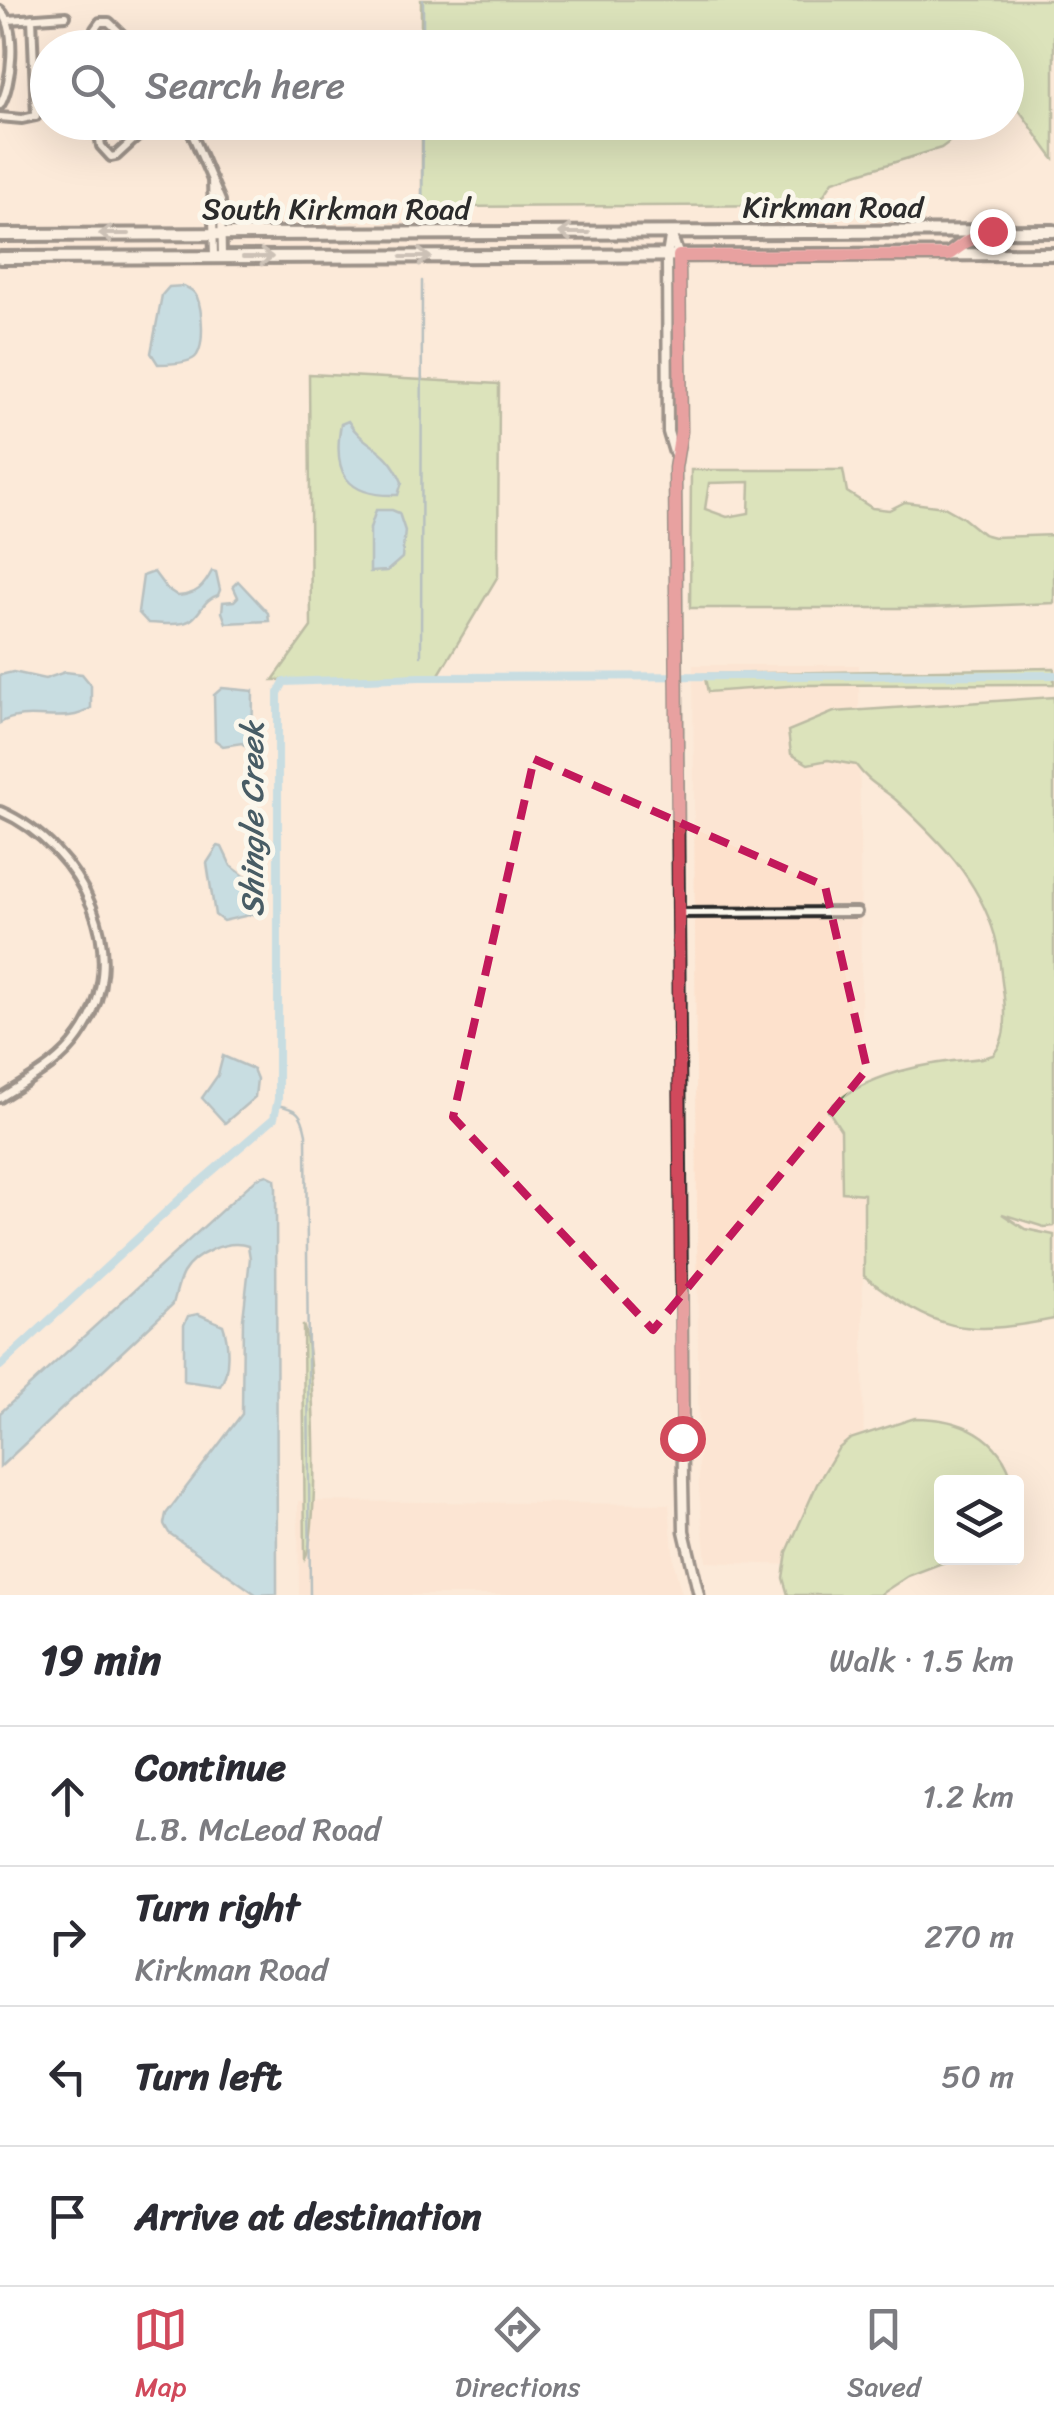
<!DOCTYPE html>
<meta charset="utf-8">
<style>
:root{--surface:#fff;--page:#f7f7f7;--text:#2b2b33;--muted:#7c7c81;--line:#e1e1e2;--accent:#d1495b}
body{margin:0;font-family:Sriracha,sans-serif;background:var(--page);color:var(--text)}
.controls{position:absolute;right:30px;bottom:30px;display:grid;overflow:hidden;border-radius:10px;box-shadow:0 10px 40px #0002}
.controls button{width:90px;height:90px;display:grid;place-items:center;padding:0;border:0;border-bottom:2px solid var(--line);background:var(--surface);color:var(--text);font:50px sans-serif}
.stop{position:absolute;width:30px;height:30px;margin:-22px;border:8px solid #d1495b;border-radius:50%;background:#fff}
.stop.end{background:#d1495b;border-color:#fff;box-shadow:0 2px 10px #0008}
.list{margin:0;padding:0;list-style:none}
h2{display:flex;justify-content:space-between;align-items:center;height:130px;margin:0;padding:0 40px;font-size:42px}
h2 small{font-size:32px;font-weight:400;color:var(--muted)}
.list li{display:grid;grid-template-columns:65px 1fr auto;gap:30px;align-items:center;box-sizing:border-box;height:140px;padding:0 40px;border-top:2px solid var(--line)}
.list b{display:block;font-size:38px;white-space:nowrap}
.list p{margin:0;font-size:32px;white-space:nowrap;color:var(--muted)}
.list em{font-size:32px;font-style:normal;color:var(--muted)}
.icon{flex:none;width:55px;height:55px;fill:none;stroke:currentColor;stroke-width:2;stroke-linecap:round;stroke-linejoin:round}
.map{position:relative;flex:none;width:1054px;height:1595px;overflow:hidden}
.search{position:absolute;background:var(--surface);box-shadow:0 10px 40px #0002;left:30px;right:30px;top:30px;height:110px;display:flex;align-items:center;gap:25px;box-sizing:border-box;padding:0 35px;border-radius:55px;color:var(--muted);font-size:38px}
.sheet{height:690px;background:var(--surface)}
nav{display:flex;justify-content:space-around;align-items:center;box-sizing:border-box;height:140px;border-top:2px solid var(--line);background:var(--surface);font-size:28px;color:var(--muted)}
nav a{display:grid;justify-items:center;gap:5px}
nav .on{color:var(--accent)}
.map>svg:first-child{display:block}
.built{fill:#fde1cc}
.green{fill:#b5dc98;stroke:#708462;stroke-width:2.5;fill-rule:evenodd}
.water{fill:#8bceec;stroke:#658d9f;stroke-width:2.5}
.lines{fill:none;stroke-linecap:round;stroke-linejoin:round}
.stream{stroke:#658d9f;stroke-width:2.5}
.canal{stroke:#8bceec;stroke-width:8}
.minor-casing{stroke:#2b2b2b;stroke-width:14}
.tertiary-casing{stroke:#2b2b2b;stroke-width:15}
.primary-casing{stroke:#2b2b2b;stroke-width:18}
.minor{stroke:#fbf7ec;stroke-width:6}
.tertiary{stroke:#fbf7ec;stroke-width:8}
.primary{stroke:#fbf7ec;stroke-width:10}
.oneway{stroke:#93918c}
.route{stroke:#d1495b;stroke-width:12}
.marked{fill:none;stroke:#c2185b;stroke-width:8;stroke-dasharray:20 12;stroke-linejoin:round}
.labels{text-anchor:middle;stroke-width:10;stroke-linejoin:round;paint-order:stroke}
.street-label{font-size:30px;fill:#2b2b2b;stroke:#fbf7ec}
.water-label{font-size:32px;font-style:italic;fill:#485c65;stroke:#fbf7ec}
</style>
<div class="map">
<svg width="1054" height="1595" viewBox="0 0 1054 1595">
<rect width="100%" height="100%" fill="#fcead9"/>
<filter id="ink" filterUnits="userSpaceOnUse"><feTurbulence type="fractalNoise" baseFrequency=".01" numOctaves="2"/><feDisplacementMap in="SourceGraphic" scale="20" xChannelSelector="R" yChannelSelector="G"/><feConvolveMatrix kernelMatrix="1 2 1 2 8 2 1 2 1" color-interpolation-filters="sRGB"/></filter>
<g filter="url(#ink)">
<!-- built -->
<path class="built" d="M693,665H859L864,1493L878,1568L706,1562L699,1491Z
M298,1501L669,1504L674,1564L682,1595H299Z"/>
<!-- green -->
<path class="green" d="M421,0H1054V159C1041,144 1019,105 1007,97L1006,48L421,47Z
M422,123V122L959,123L948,143L941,148L833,181L821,199L809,205L437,207H422Z
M309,374L499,384L498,576L438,676L273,680L311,627Z
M691,470H843L847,492L872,508L889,510L905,502L944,507L962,517L983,534L994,537L1054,535V603L930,608H690ZM750,482L749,513L727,517L705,509L709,483Z
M1054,668V684L801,685L708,692L704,674Z
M1054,697V1226L1044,1227L1002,1214L1025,1229L1054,1235V1319C963,1337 937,1331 864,1276V1194L842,1192L841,1130L828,1110C857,1079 912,1066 953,1061C967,1059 980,1060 993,1055C1008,1038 1006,1011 1003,989C1000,971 1000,953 995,936C978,878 939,840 896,800C881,787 869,783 856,765L828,760L808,764L791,754L788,731L834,712Z
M303,1325C315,1356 320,1532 305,1558Z
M915,1418C961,1418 1000,1435 1013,1482H942V1558H955L908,1576L879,1595H788L783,1578L787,1552L817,1484L838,1449L850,1439Z"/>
<!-- water -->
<path class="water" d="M184,286C191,290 193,290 197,297C202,309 205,343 197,355C192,364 168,364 158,364L151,353L162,295L169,287Z
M348,421C365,449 386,444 402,482L398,495C346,497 332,473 341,424Z
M376,510H392L399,513L405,531L402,558L387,571L370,572V528Z
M212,571L216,572L220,590L218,595C203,600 203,610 192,619C182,627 160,623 148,623L138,612L143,576L154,572L166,588L178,596C197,594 203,588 212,571Z
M238,581L268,613L269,621L226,623L222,612L223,602L234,601L238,597L233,586Z
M13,672L45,679L65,672L82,674L91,685V708C65,727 27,706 0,723V675Z
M222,688L253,691L252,752L242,743L223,746L215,740L214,695Z
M218,846L222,847L231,866L255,884L254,914L223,921L215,915L207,863Z
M223,1056L253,1069L257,1079L255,1097L225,1123L202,1098L218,1075Z
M267,1175L275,1179L276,1188L277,1594L257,1595L169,1533L164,1524L166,1514L242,1414L243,1319L250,1258L248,1246C227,1239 194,1254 183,1273C178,1282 176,1294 173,1304L0,1467V1413L257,1178Z
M198,1314L223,1325C229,1342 230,1372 220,1386L184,1381V1325L188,1316Z"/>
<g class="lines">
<!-- stream -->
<path class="stream" d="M423,48V0
M422,217L423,122
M421,656L422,281
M277,1105C298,1109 302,1113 306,1134L310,1595"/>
<!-- canal -->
<path class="canal" d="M0,1366L181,1198L274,1118L278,1099V693L284,682L420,677L1054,675"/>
<defs>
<path id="minor" d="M0,10C18,27 12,85 0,105
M8,20L66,16
M106,48L95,29L100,22H109L136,48
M0,117L22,119L36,116L32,18
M120,122L100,140L101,146L111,157L116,156L153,122
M187,122L221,201L222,256
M212,179L214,256
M0,811C83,847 136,956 79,1036C60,1064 28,1080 0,1098
M679,913L857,912"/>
<path id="tertiary" d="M671,233L679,256L681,431L675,468L683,1482L684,1531L699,1595
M670,237L667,256L668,432L674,452"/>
<path id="primary" d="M0,235L1054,231
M948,255L966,241L987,234
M0,258L1054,254"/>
</defs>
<!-- minor casing -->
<use href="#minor" class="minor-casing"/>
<!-- tertiary casing -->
<use href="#tertiary" class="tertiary-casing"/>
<!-- primary casing -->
<use href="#primary" class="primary-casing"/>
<!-- minor -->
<use href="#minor" class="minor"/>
<!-- tertiary -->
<use href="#tertiary" class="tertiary"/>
<!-- primary -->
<use href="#primary" class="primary"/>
</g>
<!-- one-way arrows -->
<defs><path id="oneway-shaft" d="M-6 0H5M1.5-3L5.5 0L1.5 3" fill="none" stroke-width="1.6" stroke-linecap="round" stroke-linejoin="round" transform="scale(2.5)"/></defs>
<g class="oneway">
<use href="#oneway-shaft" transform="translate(574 233) rotate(180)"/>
<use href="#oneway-shaft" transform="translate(114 234) rotate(180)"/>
<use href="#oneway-shaft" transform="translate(258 257)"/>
<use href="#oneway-shaft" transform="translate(416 257)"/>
</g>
</g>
<g class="lines" filter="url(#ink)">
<!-- route -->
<path class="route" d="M682,1438L675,468L681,431L679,256L948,255L966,242L992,231"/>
</g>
<!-- marked area -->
<path d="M0 0H1054V1595H0ZM534,759L825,886L867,1069L653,1330L453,1117Z" fill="#fcead9" fill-opacity=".55" fill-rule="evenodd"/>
<path class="marked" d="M534,759L825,886L867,1069L653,1330L453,1117Z"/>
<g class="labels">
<!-- street labels -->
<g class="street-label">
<text x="833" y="217">Kirkman Road</text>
<text x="336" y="219">South Kirkman Road</text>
</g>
<!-- water labels -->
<g class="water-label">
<text transform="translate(252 819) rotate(-90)" y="11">Shingle Creek</text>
</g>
</g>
</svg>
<div class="controls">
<button><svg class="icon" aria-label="layers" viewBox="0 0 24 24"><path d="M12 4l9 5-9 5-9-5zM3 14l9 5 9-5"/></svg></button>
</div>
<div class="stop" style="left:682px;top:1438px"></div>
<div class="stop end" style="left:992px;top:231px"></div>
<div class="search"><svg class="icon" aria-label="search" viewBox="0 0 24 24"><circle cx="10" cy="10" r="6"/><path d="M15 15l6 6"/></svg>Search here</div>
</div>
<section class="sheet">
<h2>19 min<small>Walk · 1.5 km</small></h2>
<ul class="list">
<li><svg class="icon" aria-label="ahead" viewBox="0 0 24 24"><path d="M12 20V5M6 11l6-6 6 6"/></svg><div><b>Continue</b><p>L.B. McLeod Road</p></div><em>1.2 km</em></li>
<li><svg class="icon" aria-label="right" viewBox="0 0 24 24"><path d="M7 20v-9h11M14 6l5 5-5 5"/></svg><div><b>Turn right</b><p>Kirkman Road</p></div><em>270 m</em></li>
<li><svg class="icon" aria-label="left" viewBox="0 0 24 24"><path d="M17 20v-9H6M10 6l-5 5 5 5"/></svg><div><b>Turn left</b></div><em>50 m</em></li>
<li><svg class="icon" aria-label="arrive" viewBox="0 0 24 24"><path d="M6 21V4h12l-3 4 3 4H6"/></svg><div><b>Arrive at destination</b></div></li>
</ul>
</section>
<nav>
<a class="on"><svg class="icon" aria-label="map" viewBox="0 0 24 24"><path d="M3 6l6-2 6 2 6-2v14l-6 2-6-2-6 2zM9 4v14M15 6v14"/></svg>Map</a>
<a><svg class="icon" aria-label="directions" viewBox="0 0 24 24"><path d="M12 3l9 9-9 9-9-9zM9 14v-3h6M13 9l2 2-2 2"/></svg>Directions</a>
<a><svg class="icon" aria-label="saved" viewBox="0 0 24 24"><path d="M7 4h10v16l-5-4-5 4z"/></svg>Saved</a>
</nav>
